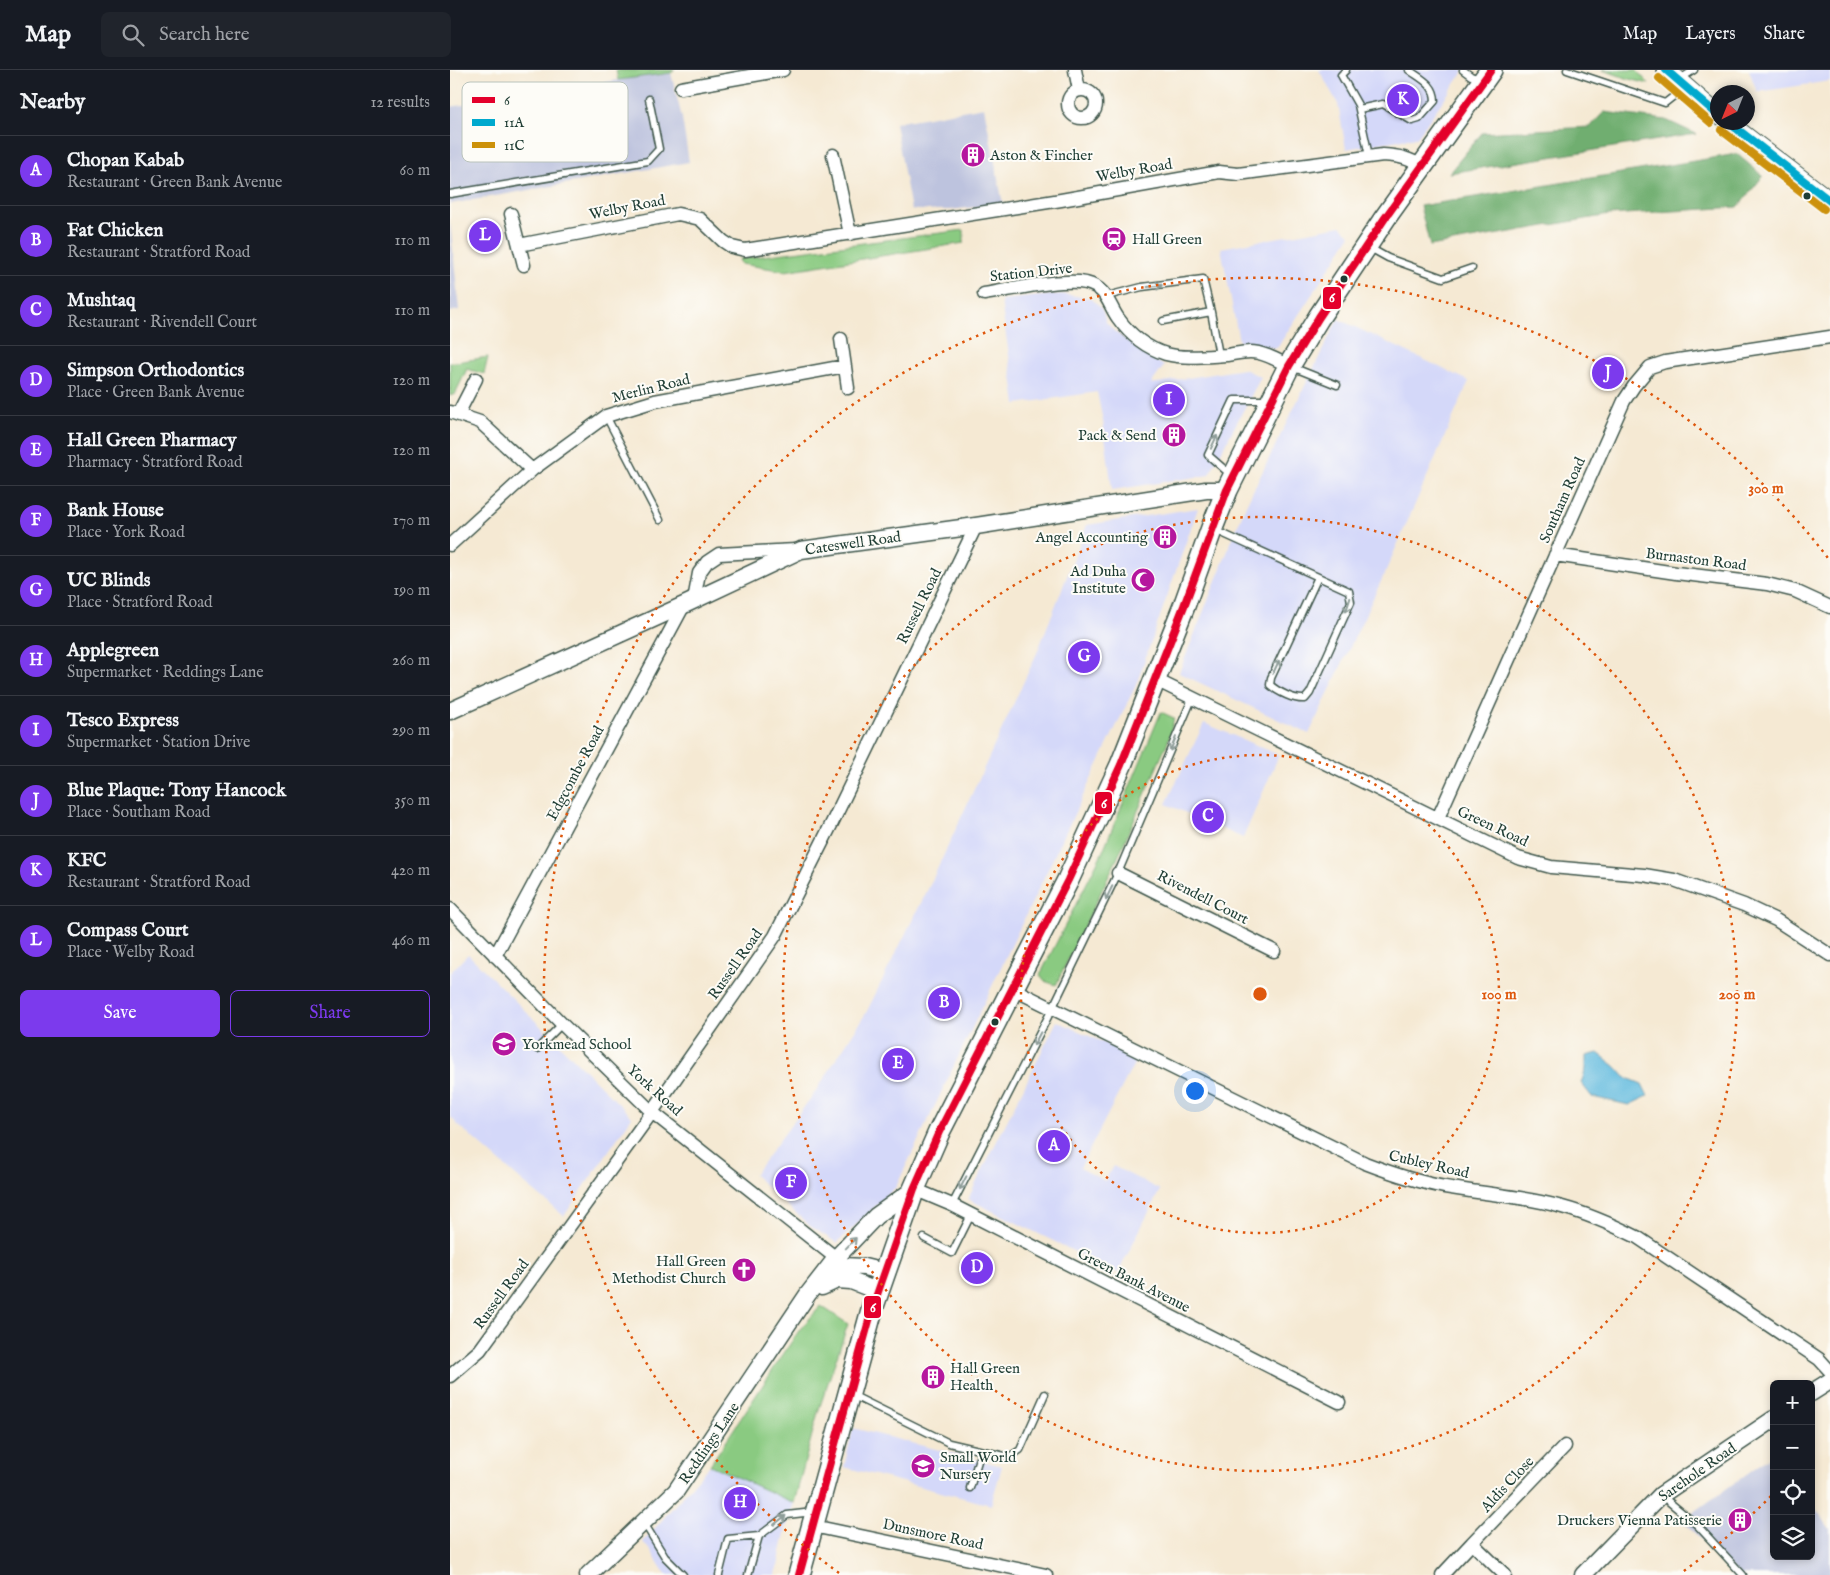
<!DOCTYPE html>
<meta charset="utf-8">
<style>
:root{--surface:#171b24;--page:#20242c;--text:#f1f3f6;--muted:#9ea1a6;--line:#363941;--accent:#7c3aed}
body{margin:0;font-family:"IM FELL English",serif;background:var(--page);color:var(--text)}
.controls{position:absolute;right:15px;bottom:15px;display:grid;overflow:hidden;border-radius:8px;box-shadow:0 2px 8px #0003}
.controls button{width:45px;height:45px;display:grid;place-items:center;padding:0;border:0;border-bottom:1px solid var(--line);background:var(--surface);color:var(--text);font:25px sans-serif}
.compass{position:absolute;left:1260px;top:15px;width:45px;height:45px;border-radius:50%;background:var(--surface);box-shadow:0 2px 8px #0003;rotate:223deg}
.you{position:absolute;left:744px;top:1020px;width:18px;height:18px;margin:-12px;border:4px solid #fff;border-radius:50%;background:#1a73e8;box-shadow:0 0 0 8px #1a73e833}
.badge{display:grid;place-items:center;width:32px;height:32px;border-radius:50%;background:var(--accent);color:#fff;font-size:16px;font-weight:700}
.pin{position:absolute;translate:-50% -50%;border:2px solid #fff;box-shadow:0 1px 5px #0006}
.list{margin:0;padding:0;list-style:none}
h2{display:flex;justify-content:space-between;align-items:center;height:65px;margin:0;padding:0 20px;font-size:21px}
h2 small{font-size:16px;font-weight:400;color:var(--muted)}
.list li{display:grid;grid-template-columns:32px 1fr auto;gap:15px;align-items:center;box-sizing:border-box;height:70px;padding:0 20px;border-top:1px solid var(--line)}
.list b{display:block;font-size:19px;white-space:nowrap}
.list p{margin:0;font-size:16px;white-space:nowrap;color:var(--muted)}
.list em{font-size:16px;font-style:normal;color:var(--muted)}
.actions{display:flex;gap:10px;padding:15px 20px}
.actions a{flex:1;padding:11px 0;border:1px solid var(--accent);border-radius:8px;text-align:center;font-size:18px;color:var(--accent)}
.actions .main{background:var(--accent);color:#fff}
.icon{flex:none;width:28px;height:28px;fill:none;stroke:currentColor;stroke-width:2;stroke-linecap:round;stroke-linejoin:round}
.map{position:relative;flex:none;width:1380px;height:1505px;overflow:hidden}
header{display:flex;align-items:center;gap:30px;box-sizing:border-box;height:70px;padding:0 25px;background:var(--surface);border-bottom:1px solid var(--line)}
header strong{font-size:24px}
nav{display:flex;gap:28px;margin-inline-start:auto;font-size:18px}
.search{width:350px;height:45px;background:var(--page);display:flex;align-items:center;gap:12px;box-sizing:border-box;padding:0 18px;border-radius:8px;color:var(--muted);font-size:19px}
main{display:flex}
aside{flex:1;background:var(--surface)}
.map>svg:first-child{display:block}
.built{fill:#d4d8f9}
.industrial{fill:#bdc3de}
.green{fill:#8aca81;stroke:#54845a}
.forest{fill:#6fae6f;stroke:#477652}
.water{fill:#61bade;stroke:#407c89}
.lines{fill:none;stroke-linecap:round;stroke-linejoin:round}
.service-casing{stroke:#3f574c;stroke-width:9}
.minor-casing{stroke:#3f574c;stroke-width:15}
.tertiary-casing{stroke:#3f574c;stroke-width:19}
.secondary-casing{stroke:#3f574c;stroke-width:20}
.trunk-casing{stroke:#3f574c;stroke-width:24}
.service{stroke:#fff;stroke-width:6}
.minor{stroke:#fff;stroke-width:12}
.tertiary{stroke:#fff;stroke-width:16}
.secondary{stroke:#fff;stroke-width:18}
.trunk{stroke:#fff;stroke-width:21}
.bus-1-casing{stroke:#fdfcf7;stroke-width:11}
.bus-2-casing{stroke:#fdfcf7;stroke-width:11}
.bus-3-casing{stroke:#fdfcf7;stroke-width:11}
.bus-1{stroke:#e4002b;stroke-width:8}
.bus-2{stroke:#00a9ce;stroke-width:8}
.bus-3{stroke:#cc910a;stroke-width:8}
.oneway{stroke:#8f9e9a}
.ring{fill:none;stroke:#de580e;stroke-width:2.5;stroke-dasharray:2.5 5}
.bus-dot{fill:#1f3d34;stroke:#fdfcf7;stroke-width:2}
.labels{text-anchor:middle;stroke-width:4;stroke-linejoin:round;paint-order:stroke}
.poi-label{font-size:15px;fill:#1f3d34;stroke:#fdfcf7;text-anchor:start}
.street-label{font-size:15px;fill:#1f3d34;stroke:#fdfcf7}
.key{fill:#fdfcf7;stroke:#bac3bc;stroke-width:1}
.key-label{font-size:14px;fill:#1f3d34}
.centre{fill:#de580e;stroke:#fdfcf7;stroke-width:2.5}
.ring-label{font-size:15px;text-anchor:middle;font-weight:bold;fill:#de580e;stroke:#fdfcf7;stroke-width:4;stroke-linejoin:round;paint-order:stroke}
.line-badge{stroke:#fdfcf7;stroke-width:2}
.badge-label{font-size:14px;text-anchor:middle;font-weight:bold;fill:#fff}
</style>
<header>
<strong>Map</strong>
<div class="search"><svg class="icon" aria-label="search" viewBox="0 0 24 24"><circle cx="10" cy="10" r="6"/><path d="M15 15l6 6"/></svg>Search here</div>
<nav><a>Map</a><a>Layers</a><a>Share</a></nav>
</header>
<main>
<aside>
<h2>Nearby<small>12 results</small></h2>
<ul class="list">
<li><span class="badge">A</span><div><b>Chopan Kabab</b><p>Restaurant · Green Bank Avenue</p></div><em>60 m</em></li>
<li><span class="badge">B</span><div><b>Fat Chicken</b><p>Restaurant · Stratford Road</p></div><em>110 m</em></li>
<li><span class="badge">C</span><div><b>Mushtaq</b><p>Restaurant · Rivendell Court</p></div><em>110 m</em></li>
<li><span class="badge">D</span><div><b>Simpson Orthodontics</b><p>Place · Green Bank Avenue</p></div><em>120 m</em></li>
<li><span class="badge">E</span><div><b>Hall Green Pharmacy</b><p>Pharmacy · Stratford Road</p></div><em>120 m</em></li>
<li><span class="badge">F</span><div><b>Bank House</b><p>Place · York Road</p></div><em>170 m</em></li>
<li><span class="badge">G</span><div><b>UC Blinds</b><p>Place · Stratford Road</p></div><em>190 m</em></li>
<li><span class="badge">H</span><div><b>Applegreen</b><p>Supermarket · Reddings Lane</p></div><em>260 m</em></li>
<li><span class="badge">I</span><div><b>Tesco Express</b><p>Supermarket · Station Drive</p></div><em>290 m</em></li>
<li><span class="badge">J</span><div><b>Blue Plaque: Tony Hancock</b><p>Place · Southam Road</p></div><em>350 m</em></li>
<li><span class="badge">K</span><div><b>KFC</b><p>Restaurant · Stratford Road</p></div><em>420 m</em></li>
<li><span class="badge">L</span><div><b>Compass Court</b><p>Place · Welby Road</p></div><em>460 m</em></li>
</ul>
<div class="actions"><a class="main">Save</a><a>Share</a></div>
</aside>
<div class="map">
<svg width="1380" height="1505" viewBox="0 0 1380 1505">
<rect width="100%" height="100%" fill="#fdfcf7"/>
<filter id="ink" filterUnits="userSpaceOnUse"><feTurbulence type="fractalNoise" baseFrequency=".02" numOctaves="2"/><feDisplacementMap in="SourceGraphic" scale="10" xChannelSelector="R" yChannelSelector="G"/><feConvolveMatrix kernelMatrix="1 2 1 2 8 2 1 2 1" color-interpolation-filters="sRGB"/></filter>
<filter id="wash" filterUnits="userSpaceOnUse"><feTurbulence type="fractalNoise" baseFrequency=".0096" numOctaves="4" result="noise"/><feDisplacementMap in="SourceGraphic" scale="20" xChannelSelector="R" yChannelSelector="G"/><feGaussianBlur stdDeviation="1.12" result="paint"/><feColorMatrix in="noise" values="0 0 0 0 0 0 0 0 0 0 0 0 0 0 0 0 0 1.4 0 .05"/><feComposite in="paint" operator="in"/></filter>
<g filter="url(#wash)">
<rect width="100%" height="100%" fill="#f5e9d3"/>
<!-- built -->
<path class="built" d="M869,0H1015L967,67L896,79L888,34Z
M1299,0H1380V11L1307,22Z
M891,156L901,165L827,278L790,276L771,178Z
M611,224L641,228L652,239L656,252L665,262L714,296L701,314L794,299L811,307L759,405L662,420L653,351L647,322L566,334L551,230Z
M888,249L1019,311L934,505L859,664L729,603L796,435Z
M748,438L686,615L446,1117L387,1173L360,1156L304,1105L366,1021L416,943L479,817L587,583L637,455Z
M754,653L829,685L793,768L716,734Z
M18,884L182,1047L114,1146L74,1113L8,1055L0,1046V903Z
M607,951L687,988L630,1098L655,1111L663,1096L710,1120L668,1203L518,1129Z
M403,1358L552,1396L541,1435L394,1397Z
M260,1395L344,1433L336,1459L326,1505H216L202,1483L193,1472Z"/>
<!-- industrial -->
<path class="industrial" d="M221,3L232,48L239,92L0,134V37L168,10Z
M534,37L553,134L499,140H461L445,53Z
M0,151L9,240L0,242Z
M1324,1384V1486H1361V1432L1380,1459V1505H1285L1287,1503L1232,1451Z"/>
<!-- green -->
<path class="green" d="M166,0H225L221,3L168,10Z
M1153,0H1186L1199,14L1179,9Z
M514,160V173L335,201L291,194L289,189Z
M38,287L34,304L17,299L5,324L0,326V293Z
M711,642L724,648L719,669L668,787L606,915L594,911L590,905L652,783Z
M371,1236L398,1254L368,1342L344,1433L260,1395L350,1259Z"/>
<!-- forest -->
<path class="forest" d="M1154,42L1216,50L1246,64L999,103L1032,63L1140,57Z
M1287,84L1313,106L1288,137L1159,145L980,176L970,136Z"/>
<!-- water -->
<path class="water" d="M1148,983L1165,996L1175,1007L1192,1014L1198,1026L1179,1035L1142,1027L1131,1013L1136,999V986Z"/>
</g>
<g filter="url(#ink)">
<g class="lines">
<defs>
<path id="service" d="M896,0L891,5L908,35L919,86
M1013,0L1021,6L1030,9
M1117,0L1215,33L1234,18
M1230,9L1244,0
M909,39L933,34L962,51L969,49L985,31C985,14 971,9 959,0
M0,124L198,91L209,79L199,29
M920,178L938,188L993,208L1022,198
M657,226L692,217L753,209L761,242L769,285
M713,251L761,242
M842,297L887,315
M156,346L210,450
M781,405L758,385L784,330H817
M765,460L899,521L901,532L860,623L855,629C844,630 828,622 820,615L821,608L868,507
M87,979L112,954
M502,1135L602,939L668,803L742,629
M474,1168L502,1183L521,1145
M402,1325L499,1373L559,1387L570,1380L595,1324
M520,1418L531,1381
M1212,1426L1247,1455L1293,1505
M194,1453L215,1487L233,1505
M269,1505L278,1469L309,1466
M298,1505L309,1466L337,1445L363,1442"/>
<path id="minor" d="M625,0L629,20
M231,18L333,0
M618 34a14 14 0 1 1 28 0a14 14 0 1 1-28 0Z
M383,85L400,164
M61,144L74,195
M69,175L228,144L250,149L273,171L282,177L295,180L611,130L769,102L788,104L933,85C949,86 959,88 973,97
M534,224C561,220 611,208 636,213C657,218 658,234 668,248C680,265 697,278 716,284C735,289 758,286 777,285C784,284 792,282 800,282C813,282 827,290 839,296
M391,269L398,318
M0,342L30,352L82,400
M8,344L26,309
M0,475L82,400L156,346L205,331L395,296
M1105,485L1226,503L1317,514L1345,521L1380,537
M244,530L249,503L257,492L269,484L346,480
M706,610L1068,788L1101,797L1194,805L1224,810L1294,835L1326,850L1380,885
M988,748L1174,331L1184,316L1200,297L1215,292L1380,267
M668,803L824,881
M0,839L112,954L202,1042L386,1188L391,1194
M45,886L234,535
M563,919L915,1093C941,1103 967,1112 995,1117C1034,1124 1074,1126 1112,1137C1138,1144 1163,1155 1187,1167L1369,1289L1380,1301
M464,1119L502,1135L889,1332
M0,1306L30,1280L202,1042L325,866L382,753L526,456
M363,1456L596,1505
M992,1505L1022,1473
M1055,1505L1022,1473L1115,1376"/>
<path id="tertiary" d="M0,641L234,535L351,480L526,456L756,420H777
M376,1208L393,1196L414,1197L434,1202
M372,1217L387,1210L401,1211L427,1221
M1361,1323L1380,1311
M138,1505L226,1421L358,1224L386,1188L426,1146L464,1119
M1133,1505L1211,1425L1324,1349"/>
<path id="secondary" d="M1216,0L1268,45
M1277,52L1380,131"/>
<path id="trunk" d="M349,1505L423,1236L464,1119L489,1062L618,810L671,695L734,536L762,458L777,420L839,296L869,247L935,148L1041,0"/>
</defs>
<!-- service casing -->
<use href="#service" class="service-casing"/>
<!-- minor casing -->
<use href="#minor" class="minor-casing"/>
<!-- tertiary casing -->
<use href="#tertiary" class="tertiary-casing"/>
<!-- secondary casing -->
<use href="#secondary" class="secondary-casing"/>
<!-- trunk casing -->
<use href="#trunk" class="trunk-casing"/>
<!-- service -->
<use href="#service" class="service"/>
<!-- minor -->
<use href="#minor" class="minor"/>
<!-- tertiary -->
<use href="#tertiary" class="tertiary"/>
<!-- secondary -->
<use href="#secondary" class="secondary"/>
<!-- trunk -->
<use href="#trunk" class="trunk"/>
<defs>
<path id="bus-1" d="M349,1505L423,1236L464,1119L489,1062L618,810L671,695L734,536L777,420L839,296L869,247L935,148L1041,0"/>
<path id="bus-2" d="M1216,0L1268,45
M1278,52L1380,131"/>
<path id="bus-3" d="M1209,8L1261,53
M1271,60L1374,139"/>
</defs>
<!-- bus-1 casing -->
<use href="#bus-1" class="bus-1-casing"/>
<!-- bus-2 casing -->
<use href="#bus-2" class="bus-2-casing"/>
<!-- bus-3 casing -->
<use href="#bus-3" class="bus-3-casing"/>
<!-- bus-1 -->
<use href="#bus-1" class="bus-1"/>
<!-- bus-2 -->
<use href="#bus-2" class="bus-2"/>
<!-- bus-3 -->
<use href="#bus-3" class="bus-3"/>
</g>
<!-- one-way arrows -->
<defs><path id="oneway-shaft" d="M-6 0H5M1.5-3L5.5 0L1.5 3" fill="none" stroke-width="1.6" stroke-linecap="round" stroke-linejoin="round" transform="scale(1.25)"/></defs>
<g class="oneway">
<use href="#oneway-shaft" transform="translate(705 216) rotate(-7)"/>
<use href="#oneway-shaft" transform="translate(764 372) rotate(-65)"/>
<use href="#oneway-shaft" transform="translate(898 535) rotate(108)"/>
<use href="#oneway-shaft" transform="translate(826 597) rotate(-65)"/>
<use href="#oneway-shaft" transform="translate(723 674) rotate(113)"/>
<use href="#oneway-shaft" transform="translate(659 823) rotate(116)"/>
<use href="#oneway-shaft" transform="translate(587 969) rotate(117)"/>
<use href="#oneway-shaft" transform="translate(513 1113) rotate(117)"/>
<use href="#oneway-shaft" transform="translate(401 1173) rotate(-46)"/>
<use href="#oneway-shaft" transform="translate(330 1450) rotate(-38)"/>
</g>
</g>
<!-- distance rings -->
<g class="ring">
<circle cx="810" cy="924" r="239"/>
<circle cx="810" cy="924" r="477"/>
<path d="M1321 1426A716 716 0 0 1 1231 1503M389 1503A716 716 0 1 1 1378 488"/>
</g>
<!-- icons -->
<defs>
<symbol id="building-disc" viewBox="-11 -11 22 22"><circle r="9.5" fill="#b5179e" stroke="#fdfcf7"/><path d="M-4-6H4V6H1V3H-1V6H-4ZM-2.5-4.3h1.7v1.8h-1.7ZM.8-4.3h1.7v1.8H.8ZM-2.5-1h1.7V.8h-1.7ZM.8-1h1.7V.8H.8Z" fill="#fff"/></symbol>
<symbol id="station-disc" viewBox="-11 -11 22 22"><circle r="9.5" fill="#b5179e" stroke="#fdfcf7"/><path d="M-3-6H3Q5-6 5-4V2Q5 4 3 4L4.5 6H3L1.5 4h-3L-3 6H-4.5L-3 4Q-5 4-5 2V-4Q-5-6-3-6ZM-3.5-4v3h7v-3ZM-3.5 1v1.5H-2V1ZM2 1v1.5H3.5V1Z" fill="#fff"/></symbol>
<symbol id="mosque-disc" viewBox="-11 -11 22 22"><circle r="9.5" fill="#b5179e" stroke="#fdfcf7"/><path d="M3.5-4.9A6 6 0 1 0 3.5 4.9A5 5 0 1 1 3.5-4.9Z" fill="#fff"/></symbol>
<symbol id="school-disc" viewBox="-11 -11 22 22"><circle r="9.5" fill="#b5179e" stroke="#fdfcf7"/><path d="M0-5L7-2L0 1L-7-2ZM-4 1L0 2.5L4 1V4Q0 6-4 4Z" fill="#fff"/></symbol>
<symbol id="church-disc" viewBox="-11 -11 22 22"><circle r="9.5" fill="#b5179e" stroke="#fdfcf7"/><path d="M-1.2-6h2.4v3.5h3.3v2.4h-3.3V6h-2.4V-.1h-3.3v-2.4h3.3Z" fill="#fff"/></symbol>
</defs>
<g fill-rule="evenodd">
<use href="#building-disc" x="509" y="71" width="28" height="28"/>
<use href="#station-disc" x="650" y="155" width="28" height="28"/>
<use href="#building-disc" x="710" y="351" width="28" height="28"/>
<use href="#building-disc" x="701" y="453" width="28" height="28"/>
<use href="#mosque-disc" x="679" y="496" width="28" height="28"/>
<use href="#school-disc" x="40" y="960" width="28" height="28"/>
<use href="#church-disc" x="280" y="1186" width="28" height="28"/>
<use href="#building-disc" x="469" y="1293" width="28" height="28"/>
<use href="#school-disc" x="459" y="1382" width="28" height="28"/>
<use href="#building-disc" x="1276" y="1436" width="28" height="28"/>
</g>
<!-- markers -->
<g class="bus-dot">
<circle cx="1357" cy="126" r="4.5"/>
<circle cx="894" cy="209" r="4.5"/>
<circle cx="545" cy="952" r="4.5"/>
</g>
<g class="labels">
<!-- poi labels -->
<g class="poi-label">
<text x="540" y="90">Aston &amp; Fincher</text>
<text x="682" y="174">Hall Green</text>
<text x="706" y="370" text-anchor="end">Pack &amp; Send</text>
<text x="698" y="472" text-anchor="end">Angel Accounting</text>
<text x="676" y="506" text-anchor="end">Ad Duha<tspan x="676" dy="17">Institute</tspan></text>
<text x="72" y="979">Yorkmead School</text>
<text x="276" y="1196" text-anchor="end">Hall Green<tspan x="276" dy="17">Methodist Church</tspan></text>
<text x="500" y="1303">Hall Green<tspan x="500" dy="17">Health</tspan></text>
<text x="490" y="1392">Small World<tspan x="490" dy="17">Nursery</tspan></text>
<text x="1272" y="1455" text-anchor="end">Druckers Vienna Patisserie</text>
</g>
<!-- street labels -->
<g class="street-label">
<text transform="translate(684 100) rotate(-10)" y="5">Welby Road</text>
<text transform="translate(177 137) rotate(-11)" y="5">Welby Road</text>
<text transform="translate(581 202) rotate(-6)" y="5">Station Drive</text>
<text transform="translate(201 318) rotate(-14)" y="5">Merlin Road</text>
<text transform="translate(1112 430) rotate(-66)" y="5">Southam Road</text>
<text transform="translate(403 473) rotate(-8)" y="5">Cateswell Road</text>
<text transform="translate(1246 489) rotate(7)" y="5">Burnaston Road</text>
<text transform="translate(469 536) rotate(-64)" y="5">Russell Road</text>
<text transform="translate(125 703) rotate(-62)" y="5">Edgcombe Road</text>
<text transform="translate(1043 756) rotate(25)" y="5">Green Road</text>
<text transform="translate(753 827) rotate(27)" y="5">Rivendell Court</text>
<text transform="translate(285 894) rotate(-55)" y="5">Russell Road</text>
<text transform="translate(205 1020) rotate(42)" y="5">York Road</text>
<text transform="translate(979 1094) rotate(13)" y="5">Cubley Road</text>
<text transform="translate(684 1210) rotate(27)" y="5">Green Bank Avenue</text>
<text transform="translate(51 1224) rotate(-54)" y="5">Russell Road</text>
<text transform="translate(259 1373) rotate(-56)" y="5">Reddings Lane</text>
<text transform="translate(1247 1402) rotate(-35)" y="5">Sarehole Road</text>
<text transform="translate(1057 1414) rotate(-47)" y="5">Aldis Close</text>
<text transform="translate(483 1464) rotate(12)" y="5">Dunsmore Road</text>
</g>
</g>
<!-- legend -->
<rect x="12" y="12" width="166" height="80" rx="8" class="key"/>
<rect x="22" y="27" width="23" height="6" fill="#e4002b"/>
<rect x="22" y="49" width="23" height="7" fill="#00a9ce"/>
<rect x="22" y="72" width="23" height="6" fill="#cc910a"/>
<g class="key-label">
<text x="54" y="35">6</text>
<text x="54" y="57">11A</text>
<text x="54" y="80">11C</text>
</g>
<circle cx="810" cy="924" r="8" class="centre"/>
<g class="ring-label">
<text x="1316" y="423">300 m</text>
<text x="1049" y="929">100 m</text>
<text x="1287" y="929">200 m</text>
</g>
<g class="line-badge">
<rect x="872" y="216" width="20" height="24" rx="5" fill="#e4002b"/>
<rect x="644" y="721" width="19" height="24" rx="5" fill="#e4002b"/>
<rect x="413" y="1225" width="19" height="24" rx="5" fill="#e4002b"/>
</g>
<g class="badge-label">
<text x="882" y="232">6</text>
<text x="654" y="738">6</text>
<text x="423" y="1242">6</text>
</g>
</svg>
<div class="controls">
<button>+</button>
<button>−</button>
<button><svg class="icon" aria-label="locate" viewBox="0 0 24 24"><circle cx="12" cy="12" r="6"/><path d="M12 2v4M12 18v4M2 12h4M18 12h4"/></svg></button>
<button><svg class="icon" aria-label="layers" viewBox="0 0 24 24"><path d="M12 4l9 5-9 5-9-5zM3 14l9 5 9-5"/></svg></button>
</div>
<svg class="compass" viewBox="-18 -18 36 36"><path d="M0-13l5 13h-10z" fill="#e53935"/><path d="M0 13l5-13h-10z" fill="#9ea1a6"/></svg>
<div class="you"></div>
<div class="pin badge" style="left:604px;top:1076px">A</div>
<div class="pin badge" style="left:494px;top:933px">B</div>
<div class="pin badge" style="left:758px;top:747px">C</div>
<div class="pin badge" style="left:527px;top:1198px">D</div>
<div class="pin badge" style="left:448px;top:994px">E</div>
<div class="pin badge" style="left:341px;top:1113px">F</div>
<div class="pin badge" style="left:634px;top:587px">G</div>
<div class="pin badge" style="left:290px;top:1433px">H</div>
<div class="pin badge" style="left:719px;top:330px">I</div>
<div class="pin badge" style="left:1158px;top:303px">J</div>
<div class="pin badge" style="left:953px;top:30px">K</div>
<div class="pin badge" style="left:35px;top:166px">L</div>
</div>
</main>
